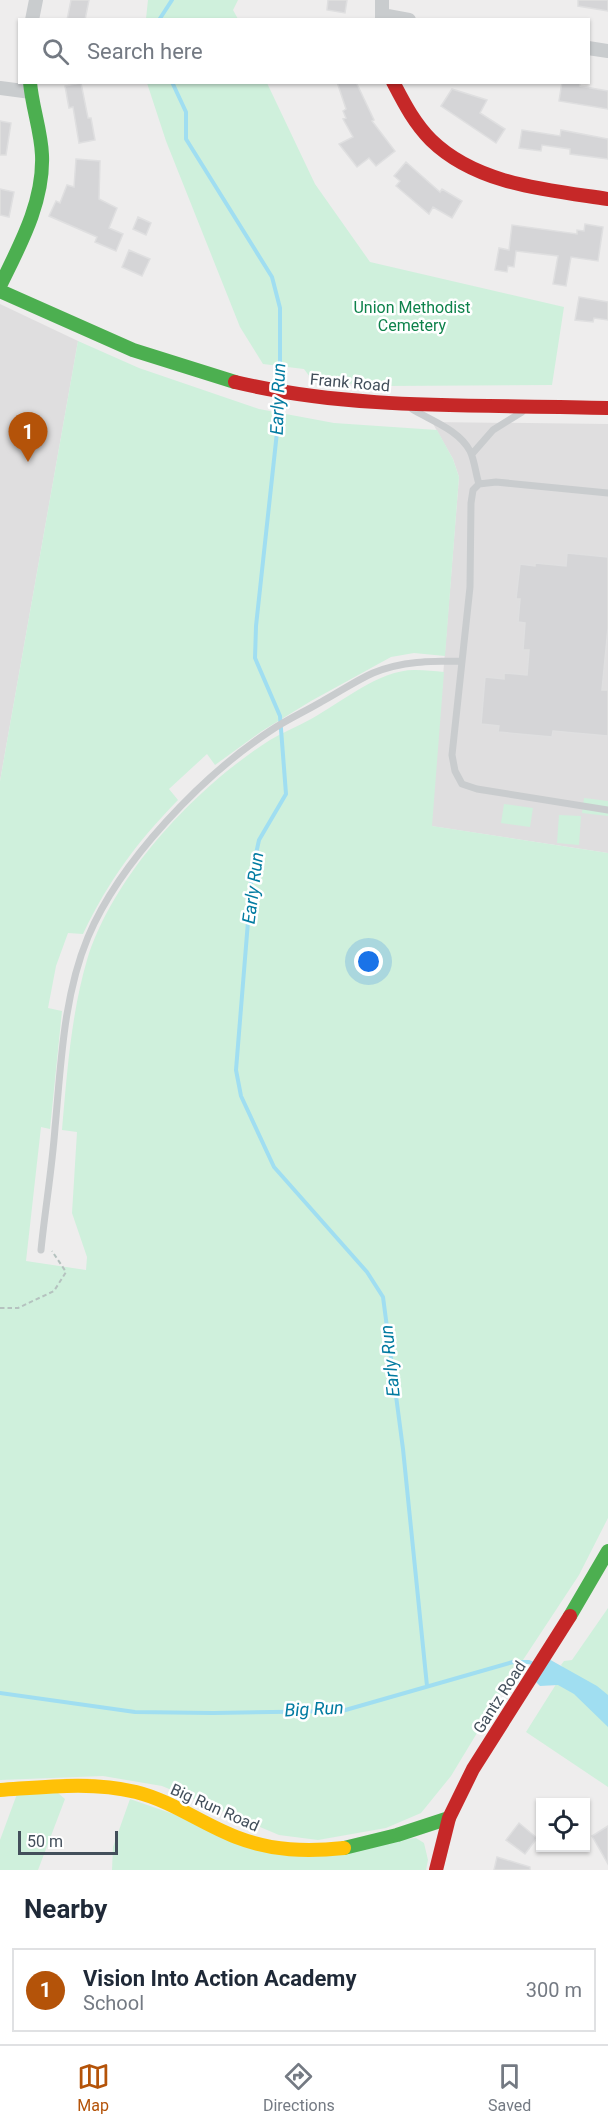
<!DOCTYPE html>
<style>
:root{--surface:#fff;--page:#f6f6f7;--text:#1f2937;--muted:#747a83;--line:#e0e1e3;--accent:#b45309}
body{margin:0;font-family:Roboto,sans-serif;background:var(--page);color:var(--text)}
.controls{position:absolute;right:18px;bottom:18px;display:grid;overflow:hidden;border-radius:0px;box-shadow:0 2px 4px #0004}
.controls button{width:54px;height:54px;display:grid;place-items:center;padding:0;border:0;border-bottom:2px solid var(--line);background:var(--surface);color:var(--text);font:30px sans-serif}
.scale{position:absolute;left:18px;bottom:15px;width:100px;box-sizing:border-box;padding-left:6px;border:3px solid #434f5b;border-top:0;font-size:16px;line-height:21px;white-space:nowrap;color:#434f5b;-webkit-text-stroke:4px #fff;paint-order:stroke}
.you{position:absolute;left:369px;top:962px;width:21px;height:21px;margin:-15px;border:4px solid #fff;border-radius:50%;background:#1a73e8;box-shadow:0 0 0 9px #1a73e833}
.badge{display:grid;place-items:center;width:39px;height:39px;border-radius:50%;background:var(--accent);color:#fff;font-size:20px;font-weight:700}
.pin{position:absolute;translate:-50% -50px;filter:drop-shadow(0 2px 3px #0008)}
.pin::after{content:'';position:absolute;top:32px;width:21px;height:18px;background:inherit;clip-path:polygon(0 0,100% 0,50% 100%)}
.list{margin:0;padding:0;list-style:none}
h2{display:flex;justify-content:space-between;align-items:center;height:78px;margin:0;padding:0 24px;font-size:26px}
h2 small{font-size:20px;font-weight:400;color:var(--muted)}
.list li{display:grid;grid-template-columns:39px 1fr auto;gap:18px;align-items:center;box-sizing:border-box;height:84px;margin:0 12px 12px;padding:0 12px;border:2px solid var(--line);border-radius:0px}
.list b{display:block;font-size:22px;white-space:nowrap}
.list p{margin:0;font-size:20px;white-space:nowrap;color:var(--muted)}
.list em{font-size:20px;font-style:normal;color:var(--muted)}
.icon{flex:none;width:33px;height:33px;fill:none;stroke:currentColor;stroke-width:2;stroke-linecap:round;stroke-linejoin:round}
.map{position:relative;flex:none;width:608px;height:1870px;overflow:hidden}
.search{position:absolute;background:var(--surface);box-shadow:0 2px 4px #0004;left:18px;right:18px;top:18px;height:66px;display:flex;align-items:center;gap:15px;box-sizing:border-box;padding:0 21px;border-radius:0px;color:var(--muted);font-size:22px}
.sheet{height:174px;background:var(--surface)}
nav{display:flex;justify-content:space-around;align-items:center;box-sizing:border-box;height:84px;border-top:2px solid var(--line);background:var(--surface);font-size:16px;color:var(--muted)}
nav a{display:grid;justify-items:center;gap:3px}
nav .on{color:var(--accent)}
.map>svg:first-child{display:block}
.education{fill:#dfdedf}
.green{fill:#cff0dc}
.water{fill:#a0def1}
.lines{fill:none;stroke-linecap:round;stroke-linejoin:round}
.stream{stroke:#a0def1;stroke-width:4}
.building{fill:#d5d5d7;stroke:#dfdfe0;stroke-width:1.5}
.path{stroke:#b5c2bf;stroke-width:2;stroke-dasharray:4.5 3;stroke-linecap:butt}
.lane{stroke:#c9ccce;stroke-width:7}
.street{stroke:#c9ccce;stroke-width:14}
.fast{stroke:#4caf50;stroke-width:14}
.slow{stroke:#ffc107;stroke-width:14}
.jam{stroke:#c62828;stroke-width:14}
.labels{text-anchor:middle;stroke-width:5;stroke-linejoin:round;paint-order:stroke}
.park-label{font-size:16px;fill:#0e824b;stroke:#fff}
.street-label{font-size:16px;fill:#434f5b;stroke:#fff}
.water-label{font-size:18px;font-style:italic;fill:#027ba1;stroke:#fff}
</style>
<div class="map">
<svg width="608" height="1870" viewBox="0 0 608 1870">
<rect width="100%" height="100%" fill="#eeeded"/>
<!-- education -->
<path class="education" d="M0,304L78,341L0,781Z
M432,422L608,424V853L431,826L459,477L453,459Z"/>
<!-- green -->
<path class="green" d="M148,0H238L233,10L238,19H146Z
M147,83H267L315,184L370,262L564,307L552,385L384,386L313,381L304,369L263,364L240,327L166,141Z
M78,341L139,368L259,409L334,423L437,430L453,459L459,477L445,656L414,653L391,657L311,701L262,731L215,765L207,754L169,789L178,800C136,843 109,880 83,934L68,933L56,966L48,1008L62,1011L50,1129L41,1127L26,1261L86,1270L87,1257L72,1213L77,1132L62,1130C67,1073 71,1015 87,960C113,875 196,787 270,740C283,732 297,727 311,719C342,702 380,669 416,670C425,670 435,671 444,672L432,826L608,853V1518L579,1575L500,1695L451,1776L421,1813L386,1828L318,1840L279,1835L162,1786L103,1776L0,1780V781Z
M584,798L608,801V816L582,813Z
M504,804L533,808L530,827L501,823Z
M559,815L581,816L579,845L557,843Z
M608,1608V1787L526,1732L565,1670L561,1665L564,1661L572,1660Z
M58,1793L65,1799L38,1870H0V1840L17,1794Z
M130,1799L277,1850L416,1838L424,1843L428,1860L426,1870H112L113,1847Z"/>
<!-- water -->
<path class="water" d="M547,1658L597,1686L608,1695V1727L574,1694L558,1685L540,1686L533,1679Z"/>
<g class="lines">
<!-- stream -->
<path class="stream" d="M159,20L172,0
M172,82L186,112V139L272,277L280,308V383
M279,397L277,432L256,626L255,658L280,716L286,794L259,840L252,872L236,1070L241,1096L274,1167L367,1272L383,1297L403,1449L427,1686
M0,1693L135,1712L213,1713L342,1711L513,1662H529L534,1664"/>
</g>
<!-- building -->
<path class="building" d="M71,0H89L85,20H67Z
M328,0H347L345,13L327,10Z
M578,0H608V11L578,6Z
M337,82H356L374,120L372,121L395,151L376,166L369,158L357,167L339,144L353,137L343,119L346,118L343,111L346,109Z
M562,82H580V86L608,91V109L559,101Z
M81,83L88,118H91L95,140L79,143L73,107L69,108L65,86Z
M452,89L487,100L480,113L505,129L496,143L441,106Z
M0,121L11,123L6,155H0Z
M522,130L560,136L561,130L608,139V159L570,154V149L542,145L541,151L519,148Z
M76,159L100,161L99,199L117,208L109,228L123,234L116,251L95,242L97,237L49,216L56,201L60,203L67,185L74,187Z
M406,162L440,192L442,189L462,201L452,218L433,207L429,214L396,186L400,181L394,176Z
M0,189L14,192L9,217L0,215Z
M138,217L151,223L146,235L133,229Z
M585,224L603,227L598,261L571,257L566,286L553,284L558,256L516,251L514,267L508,266L507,272L495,270L499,248L509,250L512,225L577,234V230L584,231Z
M129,250L150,259L142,276L122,267Z
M579,297L608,302V320L594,318L593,322L575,320Z
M567,553L608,557V628L602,690H608V736L553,731L552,737L498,732L499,726L481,724L485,677L504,679V673L527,675L529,650H523L525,623L518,622L520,599H516L520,564L535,566V563L566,566Z
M519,1823L537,1838L525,1854L506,1840Z
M608,1826V1864L592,1836Z
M497,1857L530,1867V1870H494Z"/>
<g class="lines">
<!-- path -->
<path class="path" d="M0,1308H18L54,1291L66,1272L52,1251"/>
<!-- lane -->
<path class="lane" d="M412,409C432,421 459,430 470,451C474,458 476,475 479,484
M472,454L493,430L522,412
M608,493L496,482L479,484L473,490L471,503L470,587L452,755L455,771L462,784L477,789L608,810
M41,1250C45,1210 52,1169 55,1128C61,1065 63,997 88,937C120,861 202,776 270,731C286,720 304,712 321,702C338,693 355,681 373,673C402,661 431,661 462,661"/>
<!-- street -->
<path class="street" d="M382,15L409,20
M32,20L36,0
M382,20V0
M588,48L608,51
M0,88L31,92"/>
<!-- fast -->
<path class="fast" d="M0,286C20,245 44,202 42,155C41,130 32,107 30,82
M0,291L133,350L235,382
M570,1616L608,1551
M344,1848L397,1835L449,1818"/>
<!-- slow -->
<path class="slow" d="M0,1790C45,1787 92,1781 136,1792C172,1801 202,1824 236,1837C272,1851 307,1852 344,1848"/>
<!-- jam -->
<path class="jam" d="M393,82C404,103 414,123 431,140C477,185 548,190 608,199
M235,382C356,411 484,404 608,408
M436,1870L449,1818L473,1769L570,1616"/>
</g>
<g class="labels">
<!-- park labels -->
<g class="park-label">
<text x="412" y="313">Union Methodist<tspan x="412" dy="18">Cemetery</tspan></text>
</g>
<!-- street labels -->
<g class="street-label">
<text transform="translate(350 382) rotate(5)" y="6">Frank Road</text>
<text transform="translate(499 1697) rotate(-57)" y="6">Gantz Road</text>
<text transform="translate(215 1807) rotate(24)" y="6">Big Run Road</text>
</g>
<!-- water labels -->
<g class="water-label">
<text transform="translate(278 399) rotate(-88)" y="6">Early Run</text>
<text transform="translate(253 888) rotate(-83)" y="6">Early Run</text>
<text transform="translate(390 1361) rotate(-96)" y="6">Early Run</text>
<text transform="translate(314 1709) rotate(-3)" y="6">Big Run</text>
</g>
</g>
</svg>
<div class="controls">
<button><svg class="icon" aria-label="locate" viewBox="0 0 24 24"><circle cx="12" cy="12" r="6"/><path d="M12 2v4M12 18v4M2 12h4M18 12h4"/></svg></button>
</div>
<div class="scale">50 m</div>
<div class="you"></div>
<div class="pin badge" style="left:28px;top:462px">1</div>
<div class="search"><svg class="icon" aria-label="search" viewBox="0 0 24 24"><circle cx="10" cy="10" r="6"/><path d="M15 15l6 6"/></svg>Search here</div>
</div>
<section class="sheet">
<h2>Nearby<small></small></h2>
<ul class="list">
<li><span class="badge">1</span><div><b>Vision Into Action Academy</b><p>School</p></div><em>300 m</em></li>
</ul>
</section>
<nav>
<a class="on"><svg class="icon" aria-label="map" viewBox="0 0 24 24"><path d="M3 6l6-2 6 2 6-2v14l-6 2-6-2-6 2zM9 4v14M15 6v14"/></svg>Map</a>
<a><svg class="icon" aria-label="directions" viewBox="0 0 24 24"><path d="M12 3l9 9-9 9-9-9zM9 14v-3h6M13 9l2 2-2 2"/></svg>Directions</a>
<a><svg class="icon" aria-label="saved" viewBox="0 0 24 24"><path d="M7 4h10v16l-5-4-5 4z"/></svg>Saved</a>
</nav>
